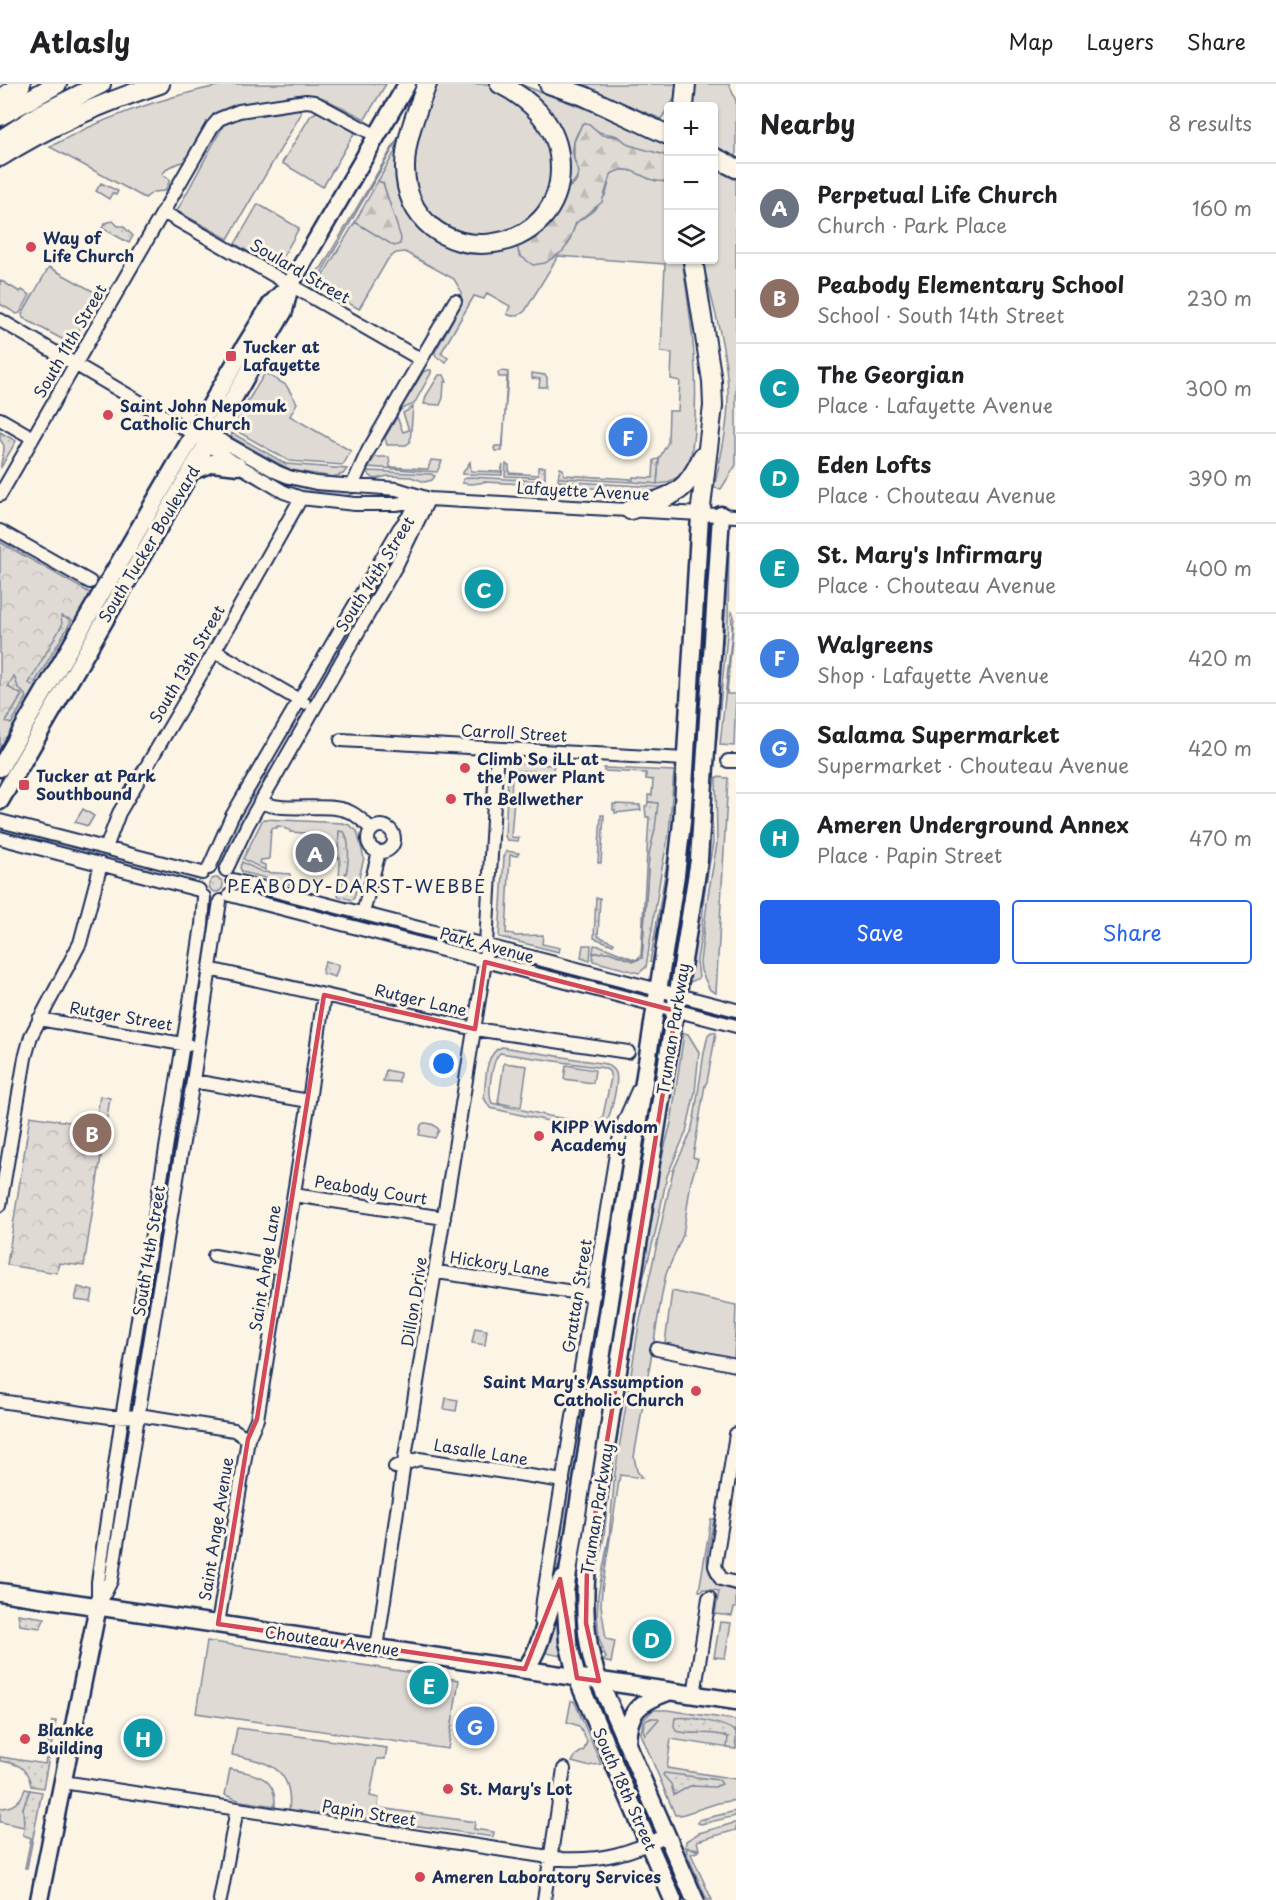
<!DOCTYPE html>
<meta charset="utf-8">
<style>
:root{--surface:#fff;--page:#f6f6f6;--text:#202124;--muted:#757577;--line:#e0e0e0;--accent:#2563eb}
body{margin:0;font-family:"Playpen Sans",sans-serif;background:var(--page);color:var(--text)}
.controls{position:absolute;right:18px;top:18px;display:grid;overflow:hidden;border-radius:6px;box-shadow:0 2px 4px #0004}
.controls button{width:54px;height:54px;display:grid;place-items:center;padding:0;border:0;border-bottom:2px solid var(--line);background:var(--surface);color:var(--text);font:30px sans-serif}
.you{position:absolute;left:444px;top:980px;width:21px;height:21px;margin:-15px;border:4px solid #fff;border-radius:50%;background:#1a73e8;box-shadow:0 0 0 9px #1a73e833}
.badge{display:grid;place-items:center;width:39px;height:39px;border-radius:50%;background:var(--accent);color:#fff;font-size:20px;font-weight:700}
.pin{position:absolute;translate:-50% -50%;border:3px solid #fff;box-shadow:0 2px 6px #0006}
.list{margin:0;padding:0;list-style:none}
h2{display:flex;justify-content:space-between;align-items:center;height:78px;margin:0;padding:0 24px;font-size:26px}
h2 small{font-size:20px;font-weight:400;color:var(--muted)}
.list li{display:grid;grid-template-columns:39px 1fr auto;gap:18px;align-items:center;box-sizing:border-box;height:90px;padding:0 24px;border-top:2px solid var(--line)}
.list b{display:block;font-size:22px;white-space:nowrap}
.list p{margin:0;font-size:20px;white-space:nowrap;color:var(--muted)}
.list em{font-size:20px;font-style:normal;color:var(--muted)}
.actions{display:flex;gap:12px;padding:18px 24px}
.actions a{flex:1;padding:14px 0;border:2px solid var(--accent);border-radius:6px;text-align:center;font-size:21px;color:var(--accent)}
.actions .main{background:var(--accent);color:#fff}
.icon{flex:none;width:33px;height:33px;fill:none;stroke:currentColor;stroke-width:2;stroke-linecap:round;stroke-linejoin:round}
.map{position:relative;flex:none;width:736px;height:1816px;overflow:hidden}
header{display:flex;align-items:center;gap:36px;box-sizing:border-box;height:84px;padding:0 30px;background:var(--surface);border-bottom:2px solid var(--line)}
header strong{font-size:28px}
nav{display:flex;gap:33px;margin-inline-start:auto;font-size:21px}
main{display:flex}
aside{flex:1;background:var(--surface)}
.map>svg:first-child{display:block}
.grass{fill:#dfdbd4;stroke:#7d8599;stroke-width:1.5;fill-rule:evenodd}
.forest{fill:url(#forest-firs);stroke:#7d8599;stroke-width:1.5}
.park{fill:url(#park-crowns);stroke:#7d8599;stroke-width:1.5}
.garden{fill:url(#garden-dots);stroke:#7d8599;stroke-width:1.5}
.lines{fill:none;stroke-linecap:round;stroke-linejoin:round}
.minor-casing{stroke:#1b2f5e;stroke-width:16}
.major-casing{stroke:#1b2f5e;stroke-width:21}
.highway-casing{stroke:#1b2f5e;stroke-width:22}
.minor{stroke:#fcf5e5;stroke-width:12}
.major{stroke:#fcf5e5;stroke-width:16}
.highway{stroke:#fcf5e5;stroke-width:18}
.marked{fill:none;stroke:#d1495b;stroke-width:4.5;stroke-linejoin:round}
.poi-dot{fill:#d1495b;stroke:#fcf5e5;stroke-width:2}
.labels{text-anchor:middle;stroke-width:6;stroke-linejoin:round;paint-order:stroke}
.poi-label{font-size:16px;font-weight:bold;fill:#1b2f5e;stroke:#fcf5e5;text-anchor:start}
.street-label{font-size:16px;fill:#1b2f5e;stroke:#fcf5e5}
.neighbourhood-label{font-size:18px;letter-spacing:1.5px;fill:#1b2f5e;stroke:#fcf5e5}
</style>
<header>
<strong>Atlasly</strong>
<nav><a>Map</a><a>Layers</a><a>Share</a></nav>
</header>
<main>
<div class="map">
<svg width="736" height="1816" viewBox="0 0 736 1816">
<defs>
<pattern id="forest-firs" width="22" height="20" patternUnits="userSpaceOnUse" patternTransform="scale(1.5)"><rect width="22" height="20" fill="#dfdbd4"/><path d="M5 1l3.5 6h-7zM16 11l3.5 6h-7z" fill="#bfbcb8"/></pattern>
<pattern id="park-crowns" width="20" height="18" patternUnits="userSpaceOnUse" patternTransform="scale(1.5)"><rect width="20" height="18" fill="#dfdbd4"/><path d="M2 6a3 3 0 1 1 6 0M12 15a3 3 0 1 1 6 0" fill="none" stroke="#bfbcb8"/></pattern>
<pattern id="garden-dots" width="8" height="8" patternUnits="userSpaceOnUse" patternTransform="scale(1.5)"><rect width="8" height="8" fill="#dfdbd4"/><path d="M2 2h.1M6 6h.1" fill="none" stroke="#bfbcb8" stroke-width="1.8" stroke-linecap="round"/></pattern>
</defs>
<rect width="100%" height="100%" fill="#fcf5e5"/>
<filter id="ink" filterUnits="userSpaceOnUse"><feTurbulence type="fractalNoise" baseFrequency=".0167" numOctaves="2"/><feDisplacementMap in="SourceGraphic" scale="12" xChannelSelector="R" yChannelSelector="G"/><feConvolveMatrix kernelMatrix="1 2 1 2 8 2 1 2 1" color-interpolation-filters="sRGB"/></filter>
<g filter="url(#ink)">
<!-- grass -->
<path class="grass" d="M226,0H386L365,35L323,14L314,11H298L235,23L215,31L205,40L185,77L169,83L162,90L170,96L165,107L153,108L145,114L50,63C104,32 165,13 226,0Z
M438,0H489L509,11L543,43L556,91L536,133L495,155L454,150L423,125L410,89L416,50L431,12Z
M578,0H676L674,15L661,35Z
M696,0H729L736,17V74L714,63V22H694Z
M522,1L616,36L668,62V72C656,67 642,68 631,62C626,60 623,56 619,53C606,46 604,55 589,40H582C580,46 575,52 574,58C567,84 593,85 563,108L566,93L521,5Z
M298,22L301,30L228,155L177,127L224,40L233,33Z
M317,28H321L355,48L323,103L282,79L311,31Z
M405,42L402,49L315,200L311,202L310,198L313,190L322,183Z
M404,52L409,123L487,167L510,163L517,159L568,160L576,139L593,127L606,110L611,90C634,76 643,101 668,97V176H682C693,246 703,317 688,388L666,399L657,400L659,375L668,358L669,327H678L680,297L671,295L672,269L661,268L665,180L558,172L525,227C519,232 514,234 507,230L510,222L487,209L484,215L474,212L441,269L448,274L446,278L436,273L435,268L460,223L461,207L454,195L405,168L396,169L388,175L359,225L317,201L355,138L394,161L391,124L383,99L378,97Z
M714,85L736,96V381L721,405L714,404C721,372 729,340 728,308C727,265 712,217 702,176H714Z
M101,99L118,107L116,111L112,109L109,115L96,107Z
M258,120L299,144L277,184L235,160Z
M49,183L100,211L71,260L23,234L22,230Z
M0,196L20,208L22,206L30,211L20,229L17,230L0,220Z
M427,286H431V289L414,320L400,326L423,288Z
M265,289L286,301L297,319L290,332L351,367L343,381L289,377L235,346L247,327L246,320Z
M439,291H444L447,298H444L443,314L440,321L424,320L426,312Z
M243,320L244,326L234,343H226L233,330Z
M413,323L410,358L406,361H387L385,354L397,333L403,348L409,346L403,329Z
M232,349L286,380L347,385L343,390L333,393L291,386L231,353Z
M375,373H389L390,383L428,385L431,376L442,377L437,388L368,383Z
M470,378L471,387L501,388L503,380L502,391L462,390Z
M368,387L431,390L435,392L432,396L425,398L411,393L388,392L375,395L369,391Z
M470,393L543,397L540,401L485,398L472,400L462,399L463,395Z
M558,397L659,403L672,401L663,406L622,409L607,405L561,402Z
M283,399L305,404L355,409C337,419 301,408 283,401Z
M729,459L728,542L717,653L716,661H713L724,545Z
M706,467L702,551L704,600L690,790L686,807L688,748Z
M731,526L734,532L727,610H736L734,662L720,661L732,546Z
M294,637L295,639L270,679L260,708L229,767L221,764Z
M508,679L554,681L552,690L536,689L534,687H508Z
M677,683L673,751L664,801L653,879L650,878L672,749Z
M604,684L674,687L669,749L661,789L646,883L639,889L593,877V869L609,868L634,877L642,874L649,770L657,719L648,718V711H652L653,696L646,695V689L604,687Z
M508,690L512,691L511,713L514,714L511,753L519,754L518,757L507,756L505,752Z
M716,693L728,694L716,909L710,906L701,887L700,878L708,811L717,760Z
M711,700L713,759L704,812L702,845L697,877L699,894L688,899L697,838Z
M263,735L342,739L349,741L357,747L364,774L354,814L352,816L338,812L339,799H342C352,779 347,766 339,747L338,774L331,773V764L318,763L319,750L290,748V746L285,745V743L277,742V744H271L269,775L261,776L260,779L265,781V786L243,775Z
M11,750L39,757L70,759L179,788L177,795L10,751Z
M506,767L519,769L517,772L510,771L506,849L513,850L515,852L543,851L542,860L560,864L559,868L499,853L504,773Z
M242,778L262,788L290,790V800L242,788L240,784Z
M253,806L464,862L437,855L407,854L251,814Z
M206,837L213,838L195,945L188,952Z
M659,947H662L647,1039L644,1087L583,1563L581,1564L575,1518L584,1415Z
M711,948L716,949L707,998L705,1001L693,1073L698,1075L691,1097L683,1151L666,1190L662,1210L634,1373L637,1387L642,1394L620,1391L602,1506L601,1521L606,1555L615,1557L611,1579L603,1577L606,1574L599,1554L597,1531L598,1511L609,1453L615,1389L639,1241L673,1087L691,1048L695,1029L704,969L708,951Z
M684,949L688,950L699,968L695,1008L686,1048L667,1092L655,1150L642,1199L609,1403L604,1453L596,1490L594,1512L595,1539L598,1563L602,1571L598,1573L592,1543L593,1495L657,1092L671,1039Z
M502,963L606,980C610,982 614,984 616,989C619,998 611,1029 607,1037L600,1042L592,1043L548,1037L490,1024L484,1014C486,998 484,969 502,963ZM500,969L604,984L609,987L611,994L602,1036L591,1039L549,1032L492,1019C487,1009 492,976 500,969Z
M504,979L527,982L521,1023L498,1019Z
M566,981L595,986L593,999L564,995Z
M630,1036H631L563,1468L547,1516L573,1372L624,1062Z
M672,1207L736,1221L734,1274L665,1259Z
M711,1435H714C709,1466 694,1498 736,1505V1524H734L732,1532L715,1530L719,1507L703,1505L702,1507H699Z
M557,1518L563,1571L561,1572L542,1568Z
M720,1538L731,1539L725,1574L714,1573Z
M207,1557L459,1596L448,1665L196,1629Z
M571,1617H574L576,1621L601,1680L587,1682L572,1678L576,1671L584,1666L587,1657L579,1642L567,1638Z
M653,1626H667L736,1636V1665L671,1655L667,1684L736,1695V1716L718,1719L681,1731H675L641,1650L643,1636Z
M237,1644L387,1664L385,1675H377L370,1712L379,1714L376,1736L366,1734L365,1738L289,1727C294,1683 268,1678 232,1671Z
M230,1685C253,1690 277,1691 275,1722L241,1717L225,1711Z
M25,1705L30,1706L23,1724L24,1743L0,1738V1724C13,1724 21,1717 25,1705Z
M380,1724L475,1738L474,1745L494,1748L493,1753L378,1736Z
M734,1739H736V1746L697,1757L699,1765L685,1763L686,1757L699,1749Z
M691,1764L699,1767L691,1770L712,1816H707L688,1772L686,1765Z"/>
<!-- forest -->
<path class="forest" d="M585,39L589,40L602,51L619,53L629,61L668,72V97C643,101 634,76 611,90L602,118L576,139L568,160L563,167L545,179L533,181L519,171L517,159L563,108L576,98L579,88L574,75V58L582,40Z
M378,97L383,99L401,154L400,160L394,162L355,138Z"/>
<!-- park -->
<path class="park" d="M0,458L92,510L0,667Z
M83,725L94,732L88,742L75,738Z
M325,877L339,881L335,893L322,889Z
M386,986L400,989L399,998L383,997Z
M100,1012L110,1014L84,1182L59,1179L57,1189L7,1181L30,1032L95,1042Z
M424,1039C430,1039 436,1041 439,1046L435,1054L419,1051L421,1041Z
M78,1203L93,1207L91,1218L75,1216Z
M475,1244L487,1246L485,1261L472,1259Z
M446,1314L458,1316L456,1327L444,1325Z"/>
<!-- garden -->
<path class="garden" d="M113,137L118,142H123L133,152L129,159L102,144L105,139Z
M501,287L508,288V293L502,367H495L494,364L495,362H503L507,293H499L498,289Z
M532,289L545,291L547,293V303H539L540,295L532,294Z
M0,348L16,357L1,383C0,373 9,364 0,356Z
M659,375L657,400L633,398V393L653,394L654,376Z
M506,380L509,381V389L538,391V383H545V394L505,392Z
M560,384L563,385L564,391L631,395V398L558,394Z
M61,532L72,536L33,602L29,599L62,541Z
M14,592L18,603L27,613L11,640L6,638L22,611L8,603Z
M648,718L658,719L655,745L649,770L642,874L634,877L609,868L593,869L594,861L601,862L636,876L641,871L649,733H646L645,722H647Z
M613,720L640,721L641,726L615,729V726H613Z
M601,731H604L601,779H598Z
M339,747L344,748C351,757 349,789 342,799H339L340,774H338Z
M209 801a7 7 0 1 1 14 0a7 7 0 1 1-14 0Z
M596,814H600L598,852L614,859L613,861L594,854Z
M583,861H591L590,877L581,874Z
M18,1530L45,1534L40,1544L20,1541Z
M658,1634L659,1635L645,1651L643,1644L645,1637L651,1634Z
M675,1634C689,1632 725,1639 736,1648V1665L727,1664L728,1653C712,1646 693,1652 676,1647L674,1642Z
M52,1637H56L43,1704L31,1702C28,1684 18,1679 0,1677V1673L45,1680Z
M664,1689L719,1696L722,1700L715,1703L690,1702L674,1711L671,1700L663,1691Z
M30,1706L42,1708L27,1784H25L31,1754L23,1751L25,1737L23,1724Z
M736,1727V1732L701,1740L698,1739L699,1736Z"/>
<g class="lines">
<defs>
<path id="minor" d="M163,128L420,275
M0,236L194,350L228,375L284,408L301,414L355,420H396L426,415
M0,335L33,354
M204,351L222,357L277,388L289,393L316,399L397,405L429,415L736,432
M352,402L368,367L455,217
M0,411L212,43L219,35L239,27L306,17L314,18L377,52
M0,447L90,498
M215,567L304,619
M341,656L685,675
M728,677H736
M260,718C288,730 325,717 350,728C359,732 366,740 372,746
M0,737L202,789
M368 755a13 13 0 1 1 26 0a13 13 0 1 1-26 0Z
M0,754L199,806
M106,764L119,729L210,575L301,414
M209,784L232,732L399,445L413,427L425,417
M226,786L248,740L397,480L428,416
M233,796L736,926
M230,811L736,942
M363,829L379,768
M209,885L475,945L628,968
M39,935L188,961
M193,997L309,1017
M294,1111L444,1134
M0,1121L25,974L31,952L80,859L101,780
M214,1172L282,1184
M437,1188L594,1211
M657,1265L736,1281
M0,1317L110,1333L145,1332L234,1346L248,1355
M736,1350L715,1482L721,1495L736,1499
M395,1383L419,1375L563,1397
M99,1521L111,1497L193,997L220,817
M98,1522V1498L122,1333L196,881L202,841L204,813
M541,1537L543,1516L617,1064L624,1038L638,1006
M218,1540L248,1355L257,1335L309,1017L324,911
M377,1564L404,1379L485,878L497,665
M694,1611L709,1514
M63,1698L562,1775C603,1777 630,1769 667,1751
M220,1816L237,1725
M544,1816L564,1685"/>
<path id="major" d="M192,387L212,379L238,382
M0,684L245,262L271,220L290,201
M0,717C94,553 190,391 284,227L290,201L407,0
M0,1508L736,1617
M525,1585C546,1559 545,1523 563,1495
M627,1660C628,1627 638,1619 668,1608
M39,1816L98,1522
M673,1816L577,1594L568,1558L565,1508L676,791L682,738L700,431
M695,1816L596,1589C584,1554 584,1518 587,1482L699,776L721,431"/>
<path id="highway" d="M427,0C417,27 405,54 405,84C407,193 574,181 559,71C555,38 528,14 500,0
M549,0L584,12L668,51
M0,16L21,0
M684,22L686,0
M0,32L57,0
M0,56L39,31L101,0
M0,73C50,41 104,18 160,0
M714,73L736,84
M693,176L712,297L713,322L700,431
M630,426C668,412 684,414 702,373"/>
</defs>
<!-- minor casing -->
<use href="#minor" class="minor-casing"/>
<!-- major casing -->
<use href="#major" class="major-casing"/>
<!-- highway casing -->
<use href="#highway" class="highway-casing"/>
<!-- minor -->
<use href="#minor" class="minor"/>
<!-- major -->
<use href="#major" class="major"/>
<!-- highway -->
<use href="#highway" class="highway"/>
</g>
</g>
<!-- marked area -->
<path class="marked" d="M485,878L676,927L587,1482L586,1539L599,1597L577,1594L560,1495L525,1585L218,1540L248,1355L257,1335L324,911L475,945Z"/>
<!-- markers -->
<g class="poi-dot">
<circle cx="31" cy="163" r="6"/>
<rect x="225" y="266" width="12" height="12" rx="3"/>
<circle cx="108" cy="331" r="6"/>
<circle cx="465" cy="684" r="6"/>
<rect x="18" y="695" width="12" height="12" rx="3"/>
<circle cx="451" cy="715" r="6"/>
<circle cx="539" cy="1052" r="6"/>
<circle cx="696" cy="1307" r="6"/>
<circle cx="25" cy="1655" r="6"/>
<circle cx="448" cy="1705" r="6"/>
<circle cx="420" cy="1793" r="6"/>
</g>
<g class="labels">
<!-- poi labels -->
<g class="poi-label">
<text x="43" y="160">Way of<tspan x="43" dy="18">Life Church</tspan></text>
<text x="243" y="269">Tucker at<tspan x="243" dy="18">Lafayette</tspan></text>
<text x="120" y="328">Saint John Nepomuk<tspan x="120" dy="18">Catholic Church</tspan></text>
<text x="477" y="681">Climb So iLL at<tspan x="477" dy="18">the Power Plant</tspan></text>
<text x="36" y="698">Tucker at Park<tspan x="36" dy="18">Southbound</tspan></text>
<text x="463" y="721">The Bellwether</text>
<text x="551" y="1049">KIPP Wisdom<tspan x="551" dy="18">Academy</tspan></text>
<text x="684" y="1304" text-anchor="end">Saint Mary's Assumption<tspan x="684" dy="18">Catholic Church</tspan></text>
<text x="37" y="1652">Blanke<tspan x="37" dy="18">Building</tspan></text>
<text x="460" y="1711">St. Mary's Lot</text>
<text x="432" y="1799">Ameren Laboratory Services</text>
</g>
<!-- street labels -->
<g class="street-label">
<text transform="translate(300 187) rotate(30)" y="6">Soulard Street</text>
<text transform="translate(70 257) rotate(-60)" y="6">South 11th Street</text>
<text transform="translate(583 407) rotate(3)" y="6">Lafayette Avenue</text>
<text transform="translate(149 460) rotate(-59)" y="6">South Tucker Boulevard</text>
<text transform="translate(375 490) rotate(-58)" y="6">South 14th Street</text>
<text transform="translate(187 580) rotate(-60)" y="6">South 13th Street</text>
<text transform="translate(514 649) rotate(3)" y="6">Carroll Street</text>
<text transform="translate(487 861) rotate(15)" y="6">Park Avenue</text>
<text transform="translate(421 916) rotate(13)" y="6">Rutger Lane</text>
<text transform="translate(121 932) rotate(10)" y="6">Rutger Street</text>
<text transform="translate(673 945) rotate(-81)" y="6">Truman Parkway</text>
<text transform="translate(371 1106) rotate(9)" y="6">Peabody Court</text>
<text transform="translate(149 1167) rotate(-81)" y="6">South 14th Street</text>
<text transform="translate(500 1180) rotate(8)" y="6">Hickory Lane</text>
<text transform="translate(265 1184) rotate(-81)" y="6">Saint Ange Lane</text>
<text transform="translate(577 1212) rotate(-81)" y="6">Grattan Street</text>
<text transform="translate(414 1218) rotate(-81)" y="6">Dillon Drive</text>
<text transform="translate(481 1368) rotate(9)" y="6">Lasalle Lane</text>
<text transform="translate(597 1425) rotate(-81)" y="6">Truman Parkway</text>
<text transform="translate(216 1445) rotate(-81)" y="6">Saint Ange Avenue</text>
<text transform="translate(332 1557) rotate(8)" y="6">Chouteau Avenue</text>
<text transform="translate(625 1705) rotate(66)" y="6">South 18th Street</text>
<text transform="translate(369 1729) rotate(9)" y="6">Papin Street</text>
</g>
<!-- neighbourhood labels -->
<g class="neighbourhood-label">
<text x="357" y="809">PEABODY-DARST-WEBBE</text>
</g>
</g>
</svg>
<div class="controls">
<button>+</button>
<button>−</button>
<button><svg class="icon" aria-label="layers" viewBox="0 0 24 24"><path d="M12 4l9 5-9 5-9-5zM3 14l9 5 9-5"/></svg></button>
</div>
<div class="you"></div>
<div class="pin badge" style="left:315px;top:769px;background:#6b7280">A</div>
<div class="pin badge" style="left:92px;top:1049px;background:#8d6e63">B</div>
<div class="pin badge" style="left:484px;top:505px;background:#0f9aa8">C</div>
<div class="pin badge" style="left:652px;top:1555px;background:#0f9aa8">D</div>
<div class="pin badge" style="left:429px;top:1601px;background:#0f9aa8">E</div>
<div class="pin badge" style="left:628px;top:353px;background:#3f7fe0">F</div>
<div class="pin badge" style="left:475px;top:1642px;background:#3f7fe0">G</div>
<div class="pin badge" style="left:143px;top:1654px;background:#0f9aa8">H</div>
</div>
<aside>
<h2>Nearby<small>8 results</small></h2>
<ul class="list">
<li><span class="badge" style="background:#6b7280">A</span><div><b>Perpetual Life Church</b><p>Church · Park Place</p></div><em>160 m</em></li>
<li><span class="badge" style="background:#8d6e63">B</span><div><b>Peabody Elementary School</b><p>School · South 14th Street</p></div><em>230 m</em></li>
<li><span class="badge" style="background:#0f9aa8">C</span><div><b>The Georgian</b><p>Place · Lafayette Avenue</p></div><em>300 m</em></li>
<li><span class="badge" style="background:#0f9aa8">D</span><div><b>Eden Lofts</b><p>Place · Chouteau Avenue</p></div><em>390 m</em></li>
<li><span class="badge" style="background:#0f9aa8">E</span><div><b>St. Mary's Infirmary</b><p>Place · Chouteau Avenue</p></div><em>400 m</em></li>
<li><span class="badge" style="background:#3f7fe0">F</span><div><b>Walgreens</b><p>Shop · Lafayette Avenue</p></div><em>420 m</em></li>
<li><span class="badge" style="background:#3f7fe0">G</span><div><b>Salama Supermarket</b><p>Supermarket · Chouteau Avenue</p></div><em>420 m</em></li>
<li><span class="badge" style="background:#0f9aa8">H</span><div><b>Ameren Underground Annex</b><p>Place · Papin Street</p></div><em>470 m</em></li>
</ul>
<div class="actions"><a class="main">Save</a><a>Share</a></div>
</aside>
</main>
